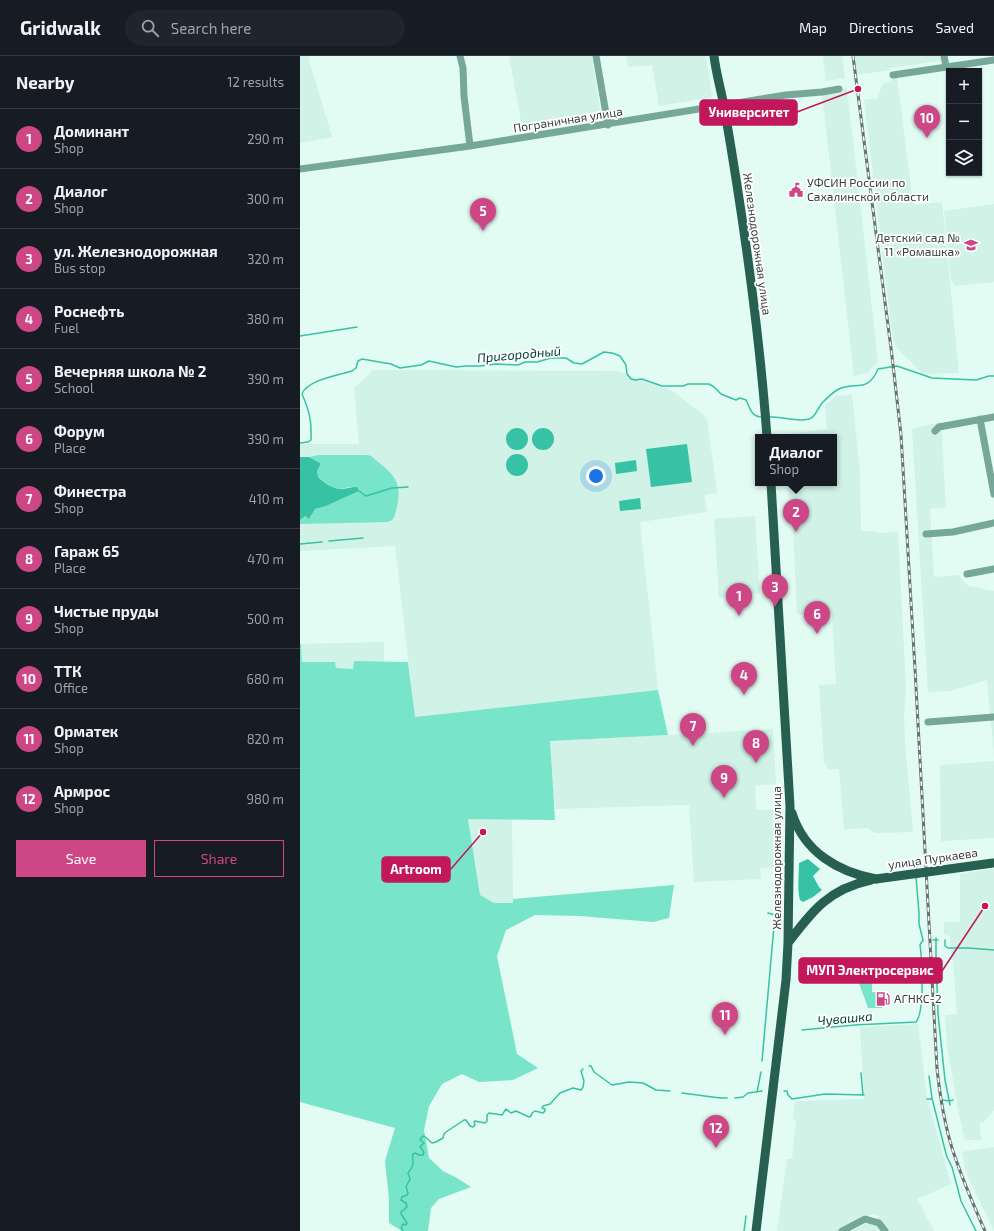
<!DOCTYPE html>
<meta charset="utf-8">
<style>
:root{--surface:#171b24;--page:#20242c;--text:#f1f3f6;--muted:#9ea1a6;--line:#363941;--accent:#cd4685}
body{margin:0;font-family:"Exo 2",sans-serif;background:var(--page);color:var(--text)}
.controls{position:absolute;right:12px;top:12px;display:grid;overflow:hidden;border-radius:0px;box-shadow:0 1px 3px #0004}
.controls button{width:36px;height:36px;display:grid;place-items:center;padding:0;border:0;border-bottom:1px solid var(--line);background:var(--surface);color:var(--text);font:20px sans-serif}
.you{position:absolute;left:296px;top:420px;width:14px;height:14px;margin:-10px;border:3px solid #fff;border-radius:50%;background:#1a73e8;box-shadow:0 0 0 6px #1a73e833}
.badge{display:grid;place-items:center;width:26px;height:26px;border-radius:50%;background:var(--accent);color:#fff;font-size:13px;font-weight:700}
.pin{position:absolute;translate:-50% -33px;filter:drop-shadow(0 1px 2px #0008)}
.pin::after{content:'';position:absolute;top:21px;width:14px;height:12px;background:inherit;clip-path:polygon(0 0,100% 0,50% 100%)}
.popup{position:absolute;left:455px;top:378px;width:82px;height:52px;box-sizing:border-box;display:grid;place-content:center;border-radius:0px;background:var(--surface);filter:drop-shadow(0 1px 3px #0005);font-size:13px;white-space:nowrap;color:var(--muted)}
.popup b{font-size:15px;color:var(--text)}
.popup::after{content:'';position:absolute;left:50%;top:100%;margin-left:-8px;border:8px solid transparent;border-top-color:var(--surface)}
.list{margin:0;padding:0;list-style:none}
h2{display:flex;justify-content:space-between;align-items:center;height:52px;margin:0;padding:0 16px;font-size:17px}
h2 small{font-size:13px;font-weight:400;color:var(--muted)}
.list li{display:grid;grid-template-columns:26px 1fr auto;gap:12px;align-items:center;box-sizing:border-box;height:60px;padding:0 16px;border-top:1px solid var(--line)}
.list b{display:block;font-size:15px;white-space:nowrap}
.list p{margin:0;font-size:13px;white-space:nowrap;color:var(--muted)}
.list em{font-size:13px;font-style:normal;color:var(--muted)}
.actions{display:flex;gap:8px;padding:12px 16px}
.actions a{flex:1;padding:9px 0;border:1px solid var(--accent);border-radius:0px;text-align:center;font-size:14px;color:var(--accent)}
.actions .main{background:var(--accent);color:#fff}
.icon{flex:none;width:22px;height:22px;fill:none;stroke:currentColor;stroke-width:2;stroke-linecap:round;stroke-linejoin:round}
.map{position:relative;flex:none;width:694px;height:1175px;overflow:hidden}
header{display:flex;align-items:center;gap:24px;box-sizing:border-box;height:56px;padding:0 20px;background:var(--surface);border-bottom:1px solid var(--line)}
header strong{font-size:19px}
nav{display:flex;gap:22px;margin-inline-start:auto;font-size:14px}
.search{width:280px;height:36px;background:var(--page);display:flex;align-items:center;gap:10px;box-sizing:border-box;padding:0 14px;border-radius:22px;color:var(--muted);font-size:15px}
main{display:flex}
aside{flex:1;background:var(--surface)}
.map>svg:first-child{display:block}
.built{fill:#d0f2e7}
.green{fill:#78e4c9}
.water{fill:#37c2a5}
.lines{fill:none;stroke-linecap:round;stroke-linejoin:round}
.stream{stroke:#37c2a5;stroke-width:1.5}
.minor{stroke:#76a799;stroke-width:7}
.major{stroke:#275f51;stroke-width:9}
.rail-casing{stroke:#65746f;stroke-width:3}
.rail{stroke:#fff;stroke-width:1.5;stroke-dasharray:4.5;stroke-linecap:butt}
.major-bridge{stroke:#275f51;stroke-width:9}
.labels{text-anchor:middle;stroke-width:3.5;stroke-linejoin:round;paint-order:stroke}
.street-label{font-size:12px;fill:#353f3c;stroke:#fff}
.poi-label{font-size:12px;fill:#353f3c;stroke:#fff;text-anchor:start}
.water-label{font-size:13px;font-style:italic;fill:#044236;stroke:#fff}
.leader{fill:none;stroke:#c2185b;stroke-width:1.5}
.callout-dot{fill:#c2185b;stroke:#fff;stroke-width:1.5}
.callout{fill:#c2185b;stroke:#c2185b;stroke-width:1.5}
.callout-label{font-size:13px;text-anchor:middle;font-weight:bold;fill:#fff}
</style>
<header>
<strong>Gridwalk</strong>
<div class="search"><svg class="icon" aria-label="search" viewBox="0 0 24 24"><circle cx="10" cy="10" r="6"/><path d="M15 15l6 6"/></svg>Search here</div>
<nav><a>Map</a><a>Directions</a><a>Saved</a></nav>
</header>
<main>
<aside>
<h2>Nearby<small>12 results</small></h2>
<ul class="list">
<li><span class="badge">1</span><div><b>Доминант</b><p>Shop</p></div><em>290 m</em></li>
<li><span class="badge">2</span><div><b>Диалог</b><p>Shop</p></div><em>300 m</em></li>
<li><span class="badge">3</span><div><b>ул. Железнодорожная</b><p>Bus stop</p></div><em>320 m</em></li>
<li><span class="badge">4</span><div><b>Роснефть</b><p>Fuel</p></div><em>380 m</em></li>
<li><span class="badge">5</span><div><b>Вечерняя школа № 2</b><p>School</p></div><em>390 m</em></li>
<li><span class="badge">6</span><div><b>Форум</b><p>Place</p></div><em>390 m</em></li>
<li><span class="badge">7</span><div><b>Финестра</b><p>Shop</p></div><em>410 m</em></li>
<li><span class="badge">8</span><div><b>Гараж 65</b><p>Place</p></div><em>470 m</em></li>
<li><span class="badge">9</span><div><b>Чистые пруды</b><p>Shop</p></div><em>500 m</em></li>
<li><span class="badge">10</span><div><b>ТТК</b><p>Office</p></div><em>680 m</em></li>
<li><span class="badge">11</span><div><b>Орматек</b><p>Shop</p></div><em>820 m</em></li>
<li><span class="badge">12</span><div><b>Армрос</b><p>Shop</p></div><em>980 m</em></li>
</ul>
<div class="actions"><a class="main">Save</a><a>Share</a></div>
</aside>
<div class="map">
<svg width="694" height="1175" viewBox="0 0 694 1175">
<rect width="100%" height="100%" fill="#e2fbf3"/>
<!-- built -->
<path class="built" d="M0,0H9L10,7L32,81L0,87Z
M209,0H292L300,55L222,70Z
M326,0H406L412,41L359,50L352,9L328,11Z
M523,0H542L545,22L526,25Z
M555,0H640L641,5L590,12V14L557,19Z
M597,21L613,149L642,146L659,317L623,318L596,291L592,278L564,44L578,42L582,29Z
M547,32L578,306L567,317L554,320L522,38Z
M694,148V226L655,230L651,224L644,155Z
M73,314L318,315L373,335L407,362L417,437L404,439L407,456L340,466L358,634L115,661L95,490L0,495V388H59L54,332Z
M552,339L560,415L561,475H575L579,477L598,476L606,633L604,661L605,687L613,776L575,777L568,772L544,773L539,713H528L524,706L519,629L536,628L532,558L497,559L493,470L487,427H534V381H481V379L527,373L525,350L536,340Z
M641,366L646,451L630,453L634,521L658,519L668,530L694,535V699L687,624L650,635L628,636L612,373Z
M455,460L460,537L419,542L414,463Z
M84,586V605H54L53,613L36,612L35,606H2L1,588Z
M473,673L476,728L455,729L456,754L480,753L482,811L460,812L461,823L394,826L389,749L255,753L251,720L250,685L408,677Z
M694,705V782L641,785L640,709Z
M212,761L213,847H194L180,839L168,763Z
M694,813V1054L684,1066L680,1067L681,1084H665L658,1053L647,989L645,959L657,958L653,904H651L650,880L644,879V866H660V818Z
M618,968L627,1042L651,1128L617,1143L634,1175H551L581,1160L572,1158L537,1175H477L487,1103H492L496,1067L493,1062L495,1045L564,1043L560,971Z
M694,1091V1175L666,1117L662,1096Z"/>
<!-- green -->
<path class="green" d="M19,399H67L71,400C91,417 103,422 97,451C95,458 95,464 88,466L0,468V464L5,460L9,463L15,453L26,450L59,435L50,431L40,433L32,431L18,421L16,415L20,409V407L9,401Z
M0,588H1L2,606H35L36,612L53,613L54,605L108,606L115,661L358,634L368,679L250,685L255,764L168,763L180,839L194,847H213V843L374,829L369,862L353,866L280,860L235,859L206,874L197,900L217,998L238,1012L213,1024L179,1026L162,1018L142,1028L129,1050L124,1074L129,1102L143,1115L157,1122L171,1131L139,1143L131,1152L128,1175H102L89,1167V1143L85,1105L95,1072L0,1046Z
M567,917C572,916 577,916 580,921L572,922V936H582V952H568L559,927C561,922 562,919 567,917Z"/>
<!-- water -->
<path class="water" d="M232 383a11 11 0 1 1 22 0a11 11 0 1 1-22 0Z
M206 383a11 11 0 1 1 22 0a11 11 0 1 1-22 0Z
M387,388L392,426L351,431L346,393Z
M206 409a11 11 0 1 1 22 0a11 11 0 1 1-22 0Z
M0,401H9L20,407V409L17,415L18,421C24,426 32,433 41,433C46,433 51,431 57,431L59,435L26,450L15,453L9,463L5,460L0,464Z
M336,404L337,415L316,418L315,407Z
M340,442L341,453L320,455L319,445Z
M508,803L520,813L513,820L519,831L522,834L513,841L503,846L500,844C497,832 499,820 499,807Z"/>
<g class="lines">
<!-- stream -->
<path class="stream" d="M0,280L57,271
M470,361C484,360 495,367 509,363C515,362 518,352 522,347C526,343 532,337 537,334C554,324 567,339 578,313L597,310L632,322L676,324L689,320H694
M0,387L8,386L11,384C12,365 9,354 2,338C7,324 39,319 52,315L56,312L58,305L62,303L91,308L100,312L121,309L129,305L156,311L166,310H180L196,308L218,309L225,306H237L251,302H266L274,307L282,308L304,296L312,297L320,300L326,309L327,318L331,323L335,324L342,323L362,330H383L388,328H409L414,331L421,338L436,344L440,342L446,344C450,352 451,361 462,361
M59,435L66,440L92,432L108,431
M29,485L63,482
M0,488L22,486
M616,813L620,804
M636,882V921L637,930L638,958L645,1024L650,1049
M633,884H638
M645,884V890L648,892H668L694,894
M502,974L554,969L616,966C625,956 622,903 620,889L623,884L619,868V857L616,821
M462,1005L475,859L468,857
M289,1010H291L294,1016L312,1029L329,1026L343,1027L356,1034L370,1035
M561,1017L563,1039
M629,1020L632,1042
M484,1035H487L488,1039L492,1043L525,1038L564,1039
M457,1036L461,1016
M382,1037L420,1042H427
M435,1042L443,1041L448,1037L462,1035
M627,1043H632L633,1046L644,1090L647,1101L652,1111L661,1145L676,1175
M643,1044L649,1045L653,1044
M103,1175L101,1172L103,1168L106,1169L107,1167L101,1158V1156L107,1151L106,1147L101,1144L102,1141L107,1139L108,1137L106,1131L110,1123L108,1117C110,1114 113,1111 113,1107C113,1103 112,1102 113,1098L115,1097L119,1099H123L124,1096L120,1091L124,1087L120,1084L122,1081L124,1080L132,1087L136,1086L143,1082L144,1078L146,1076L164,1064H166L170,1070L173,1071L175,1069L174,1066L175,1065L185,1067L187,1065V1059L189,1057L202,1059L206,1053L211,1057L216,1055L229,1061L231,1060L232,1057L235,1055L243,1057L245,1055V1053L242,1052L243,1050L250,1048L260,1037L273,1032L281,1034L283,1031L284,1025L281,1015L283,1013
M444,1175L446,1160"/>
<!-- minor -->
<path class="minor" d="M160,0L163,12L164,40L170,90
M296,0L308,69
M644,0L646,11
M593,19L694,4
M0,113L170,90L486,39L522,36L539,33
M680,363L694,438
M635,375L639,371L694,361
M626,478L653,476L694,467
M667,518L694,513
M628,666L694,661
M542,1175L565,1163L579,1167L585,1175"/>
<!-- major -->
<path class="major" d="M414,0C416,17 421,34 424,50C443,160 459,270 467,381
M492,757C504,796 538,816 576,823
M488,887C513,854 529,833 571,824
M456,1175L486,924L488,887L490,750L471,427"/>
<defs>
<path id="rail" d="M553,0L592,300L601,379L615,613L637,1013C640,1040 644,1066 652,1092C661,1120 673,1148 685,1175"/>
</defs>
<!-- rail casing -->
<use href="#rail" class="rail-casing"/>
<!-- rail -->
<use href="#rail" class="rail"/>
<!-- major-bridge -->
<path class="major-bridge" d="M576,823L693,807"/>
</g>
<!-- icons -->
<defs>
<symbol id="civic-bare" viewBox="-9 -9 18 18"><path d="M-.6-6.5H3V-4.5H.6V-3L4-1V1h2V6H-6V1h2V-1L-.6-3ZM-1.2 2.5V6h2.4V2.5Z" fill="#cd4685" stroke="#fff" stroke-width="2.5" paint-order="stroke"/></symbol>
<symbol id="school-bare" viewBox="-9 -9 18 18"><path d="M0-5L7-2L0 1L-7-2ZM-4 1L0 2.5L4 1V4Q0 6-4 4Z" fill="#cd4685" stroke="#fff" stroke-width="2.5" paint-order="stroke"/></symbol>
<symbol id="fuel-bare" viewBox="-9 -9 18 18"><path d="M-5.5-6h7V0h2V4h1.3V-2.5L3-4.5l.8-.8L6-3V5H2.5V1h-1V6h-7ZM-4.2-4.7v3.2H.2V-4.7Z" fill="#cd4685" stroke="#fff" stroke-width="2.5" paint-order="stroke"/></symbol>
</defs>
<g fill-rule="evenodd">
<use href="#civic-bare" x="486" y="124" width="20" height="20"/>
<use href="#school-bare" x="661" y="179" width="20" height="20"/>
<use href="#fuel-bare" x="573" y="933" width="20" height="20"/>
</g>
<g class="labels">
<!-- street labels -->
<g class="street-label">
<text transform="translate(268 64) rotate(-9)" y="4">Пограничная улица</text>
<text transform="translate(457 188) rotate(82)" y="4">Железнодорожная улица</text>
<text transform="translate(477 802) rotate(-90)" y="4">Железнодорожная улица</text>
<text transform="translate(633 803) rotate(-8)" y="4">улица Пуркаева</text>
</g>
<!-- poi labels -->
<g class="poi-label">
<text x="507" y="131">УФСИН России по<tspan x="507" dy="14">Сахалинской области</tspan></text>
<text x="660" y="186" text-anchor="end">Детский сад №<tspan x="660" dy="14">11 «Ромашка»</tspan></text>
<text x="594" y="947">АГНКС-2</text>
</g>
<!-- water labels -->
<g class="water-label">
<text transform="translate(219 298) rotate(-5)" y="5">Пригородный</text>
<text transform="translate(545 962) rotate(-5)" y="5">Чувашка</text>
</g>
</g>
<!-- callouts -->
<path class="leader" d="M558 33L497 56M183 776L150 814M685 850L642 915"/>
<g class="callout-dot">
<circle cx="558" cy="33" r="4"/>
<circle cx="183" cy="776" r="4"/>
<circle cx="685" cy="850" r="4"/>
</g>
<g class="callout">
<rect x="400" y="44" width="97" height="25" rx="4"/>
<rect x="82" y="801" width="68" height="25" rx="4"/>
<rect x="499" y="902" width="143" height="25" rx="4"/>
</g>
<g class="callout-label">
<text x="449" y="61">Университет</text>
<text x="116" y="818">Artroom</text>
<text x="570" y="919">МУП Электросервис</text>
</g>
</svg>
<div class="controls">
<button>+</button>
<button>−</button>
<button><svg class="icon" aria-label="layers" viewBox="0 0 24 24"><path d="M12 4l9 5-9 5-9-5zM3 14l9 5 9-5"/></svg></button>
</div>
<div class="you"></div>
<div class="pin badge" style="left:439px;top:560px">1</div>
<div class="pin badge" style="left:496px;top:476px">2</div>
<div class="popup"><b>Диалог</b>Shop</div>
<div class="pin badge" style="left:475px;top:551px">3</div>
<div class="pin badge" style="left:444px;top:639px">4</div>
<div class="pin badge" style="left:183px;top:175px">5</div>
<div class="pin badge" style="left:517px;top:578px">6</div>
<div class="pin badge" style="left:393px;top:690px">7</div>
<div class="pin badge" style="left:456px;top:707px">8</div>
<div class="pin badge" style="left:424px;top:742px">9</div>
<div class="pin badge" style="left:627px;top:82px">10</div>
<div class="pin badge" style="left:425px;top:979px">11</div>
<div class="pin badge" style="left:416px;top:1092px">12</div>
</div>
</main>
